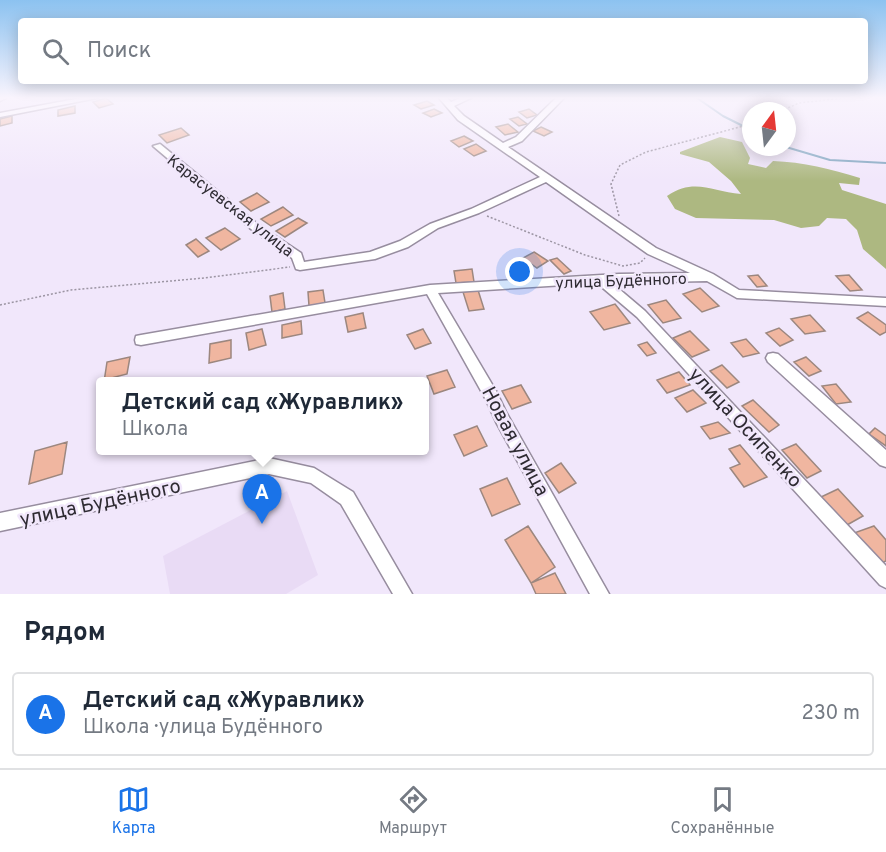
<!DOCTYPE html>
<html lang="ru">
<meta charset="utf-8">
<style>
:root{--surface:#fff;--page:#f2f2f3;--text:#1f2937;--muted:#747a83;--line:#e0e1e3;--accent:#1a73e8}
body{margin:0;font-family:Overpass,sans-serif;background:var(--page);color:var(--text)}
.compass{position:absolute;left:742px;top:102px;width:54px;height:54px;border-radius:50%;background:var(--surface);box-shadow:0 3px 15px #0003;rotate:15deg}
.you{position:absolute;left:520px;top:272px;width:21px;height:21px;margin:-15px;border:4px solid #fff;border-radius:50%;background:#1a73e8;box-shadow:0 0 0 9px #1a73e833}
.badge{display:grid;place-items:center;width:39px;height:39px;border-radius:50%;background:var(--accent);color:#fff;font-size:20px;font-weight:700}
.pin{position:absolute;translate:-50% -50px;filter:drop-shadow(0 2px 3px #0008)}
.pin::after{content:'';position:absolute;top:32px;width:21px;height:18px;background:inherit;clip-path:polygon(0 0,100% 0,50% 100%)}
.popup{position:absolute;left:96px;top:377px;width:333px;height:78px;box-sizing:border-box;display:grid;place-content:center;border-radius:6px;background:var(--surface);filter:drop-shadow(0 2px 4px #0005);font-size:20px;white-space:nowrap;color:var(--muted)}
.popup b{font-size:22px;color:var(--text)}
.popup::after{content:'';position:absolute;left:50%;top:100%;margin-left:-12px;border:12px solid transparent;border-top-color:var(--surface)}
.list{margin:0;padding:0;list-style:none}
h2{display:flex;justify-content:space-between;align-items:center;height:78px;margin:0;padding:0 24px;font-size:26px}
h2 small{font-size:20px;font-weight:400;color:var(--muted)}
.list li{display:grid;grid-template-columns:39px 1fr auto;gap:18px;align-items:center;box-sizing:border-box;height:84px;margin:0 12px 12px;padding:0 12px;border:2px solid var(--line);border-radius:6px}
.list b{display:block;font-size:22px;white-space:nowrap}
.list p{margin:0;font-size:20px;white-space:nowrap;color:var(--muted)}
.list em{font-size:20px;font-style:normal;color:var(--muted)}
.icon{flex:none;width:33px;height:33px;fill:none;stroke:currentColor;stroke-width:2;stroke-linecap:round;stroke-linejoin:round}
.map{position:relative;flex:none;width:886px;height:594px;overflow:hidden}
.search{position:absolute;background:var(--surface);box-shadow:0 3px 15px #0003;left:18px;right:18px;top:18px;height:66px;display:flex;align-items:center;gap:15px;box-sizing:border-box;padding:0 21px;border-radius:6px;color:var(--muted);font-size:22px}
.sheet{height:174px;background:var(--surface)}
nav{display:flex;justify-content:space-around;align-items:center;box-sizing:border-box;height:84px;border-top:2px solid var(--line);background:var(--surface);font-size:16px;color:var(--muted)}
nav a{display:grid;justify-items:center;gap:3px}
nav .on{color:var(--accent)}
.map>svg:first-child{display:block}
.built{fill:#e9dbf5}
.forest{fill:#adb881}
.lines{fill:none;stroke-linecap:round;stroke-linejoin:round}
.stream{stroke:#7fa4bf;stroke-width:2}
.building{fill:#f0b6a0;stroke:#9c877f;stroke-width:1.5}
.minor-casing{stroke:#978d9f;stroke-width:3}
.path{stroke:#9c95a3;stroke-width:1.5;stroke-dasharray:2 2;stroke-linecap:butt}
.minor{fill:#fff;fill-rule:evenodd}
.labels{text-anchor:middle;stroke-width:5;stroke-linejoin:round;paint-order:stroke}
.street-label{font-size:16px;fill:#2e2b32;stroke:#f1e7fb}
.near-street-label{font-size:20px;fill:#2e2b32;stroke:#f1e7fb}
</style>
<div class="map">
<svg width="886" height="594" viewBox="0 0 886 594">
<rect width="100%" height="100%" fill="#f1e7fb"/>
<!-- built -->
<path class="built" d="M287,491L318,575L286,594H170L163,556Z"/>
<!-- forest -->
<path class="forest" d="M720,137L742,142L750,158L748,164L766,168L773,161C803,162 831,169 860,178L859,185L839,183L842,190L886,204V269L863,249L857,230L846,219L827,218L819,226L801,228L774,220L696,218L675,209L667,196C695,177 712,192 741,194L731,181L709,162L680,154V152Z"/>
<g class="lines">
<!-- stream -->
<path class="stream" d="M697,98L723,116L751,130
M786,147L830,160L886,163"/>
</g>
<!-- building -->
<path class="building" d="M106,98L113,104L99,108L93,102Z
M427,101L434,105L421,109L414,105Z
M75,106V113L58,116V110Z
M434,109L442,113L431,117L423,113Z
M529,109L537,115L527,118L519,112Z
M12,116V123L0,126V119Z
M518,117L527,124L519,126L510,119Z
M508,124L518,132L505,135L496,127Z
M541,127L552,132L544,136L533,131Z
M181,128L189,135L167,143L159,135Z
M464,136L473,141L459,147L451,141Z
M476,144L486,151L474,156L464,149Z
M257,193L269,202L251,211L240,202Z
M283,207L293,215L271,226L261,219Z
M298,218L307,223L285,237L276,231Z
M225,228L240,239L221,250L206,238Z
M196,239L209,251L198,257L186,245Z
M534,252L548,261L537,268L523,258Z
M557,258L571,271L564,274L550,260Z
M472,269L474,282L456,283L454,271Z
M758,275L767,286L757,287L748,276Z
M849,275L862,290L850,291L836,276Z
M700,288L719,306L702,312L683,294Z
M323,290L325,303L309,306L308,292Z
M478,290L484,309L469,311L463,292Z
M283,293L285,309L272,312L270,296Z
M666,300L681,318L663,323L648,305Z
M615,304L630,323L604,330L590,312Z
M868,312L886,325V332L880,335L857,318Z
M363,313L366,328L348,332L345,317Z
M810,315L825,331L805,334L791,319Z
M301,321L302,334L282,338V325Z
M779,328L793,340L780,346L766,333Z
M262,329L266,345L249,350L246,333Z
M423,329L431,343L415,349L407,335Z
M690,331L709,350L692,357L673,338Z
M746,339L759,353L743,357L731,343Z
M231,340V358L209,363L210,344Z
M647,342L656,353L647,356L638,345Z
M130,357L127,374L111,378V382H104L107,362Z
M806,357L821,371L809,376L794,362Z
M722,365L739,382L727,388L710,371Z
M447,370L455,387L434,394L427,376Z
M679,372L690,385L667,393L657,380Z
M836,384L851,402L836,404L822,386Z
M521,385L531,402L512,409L502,391Z
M693,390L706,403L687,412L675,398Z
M753,400L779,425L769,432L742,406Z
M718,422L730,433L710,439L701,427Z
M477,426L487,446L464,456L454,435Z
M875,428L886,436V446L869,434Z
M67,442L62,474L29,484L35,451Z
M796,444L821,471L807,478L782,450Z
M740,445L767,477L744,487L730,468L740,464L729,449Z
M561,463L576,483L559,493L545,473Z
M507,478L520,504L492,516L480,489Z
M838,489L863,516L847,525L821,497Z
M528,526L555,567L531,583L505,540Z
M874,526L886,540V561L879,564L854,533Z
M555,573L566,594H536L531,583Z"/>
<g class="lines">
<defs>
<path id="minor" d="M0,98H6L0,101Z
M81,98H97L0,117V113Z
M439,98H447L451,102L460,98H471L454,106L464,116L503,143L516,137L556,98H564L522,141L508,147L656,248L713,274L739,290L886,298V306L737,298L707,281L612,283L645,311L886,566V588L880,585L637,317L597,283L438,293L496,391L506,412L609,594H590L496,422L485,398L427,294L141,345L136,344L135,340L136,336L141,335L430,285L619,274L690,273L648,254L546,182L479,213L438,228L408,247L375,259L300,270L296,269L292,258L251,229L153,146L160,144L259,225L301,253L304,262L370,252L400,241L430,224L471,209L540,177L458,120Z
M773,353L778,354L886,450V467L880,465L768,362L766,358L768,354Z
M269,458L314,468L353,492L412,594H393L341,504L311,483L269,474L0,531V513Z"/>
</defs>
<!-- minor casing -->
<use href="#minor" class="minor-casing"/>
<!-- path -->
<path class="path" d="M781,111L799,103L844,98
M487,216L585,255L623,266L640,263L645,258
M619,216L611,184L620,165L646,152L751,124
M0,305L71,290L204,278L290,267"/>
<!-- minor -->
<use href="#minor" class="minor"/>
</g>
<!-- sky -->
<linearGradient id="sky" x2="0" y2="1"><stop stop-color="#8cc2f0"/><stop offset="0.54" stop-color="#f9f4fd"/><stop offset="1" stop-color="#f9f4fd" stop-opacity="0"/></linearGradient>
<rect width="886" height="181" fill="url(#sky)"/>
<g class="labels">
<!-- street labels -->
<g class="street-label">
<text transform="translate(231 205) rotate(38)" y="6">Карасуевская улица</text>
<text transform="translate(621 280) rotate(-2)" y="6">улица Будённого</text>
</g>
<!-- near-street labels -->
<g class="near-street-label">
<text transform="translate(746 427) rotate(47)" y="7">улица Осипенко</text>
<text transform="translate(516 441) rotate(62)" y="7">Новая улица</text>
<text transform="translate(100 502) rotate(-12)" y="7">улица Будённого</text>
</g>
</g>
</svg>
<svg class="compass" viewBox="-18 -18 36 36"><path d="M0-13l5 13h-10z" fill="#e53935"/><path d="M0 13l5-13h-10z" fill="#747a83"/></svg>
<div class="you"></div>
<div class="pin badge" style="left:262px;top:524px">A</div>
<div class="popup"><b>Детский сад «Журавлик»</b>Школа</div>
<div class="search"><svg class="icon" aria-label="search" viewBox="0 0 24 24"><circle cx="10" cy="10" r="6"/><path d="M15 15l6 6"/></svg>Поиск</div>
</div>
<section class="sheet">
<h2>Рядом<small></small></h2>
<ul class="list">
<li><span class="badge">A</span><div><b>Детский сад «Журавлик»</b><p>Школа · улица Будённого</p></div><em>230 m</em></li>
</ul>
</section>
<nav>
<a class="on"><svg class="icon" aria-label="map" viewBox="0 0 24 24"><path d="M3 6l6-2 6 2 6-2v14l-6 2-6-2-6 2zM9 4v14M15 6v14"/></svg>Карта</a>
<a><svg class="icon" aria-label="directions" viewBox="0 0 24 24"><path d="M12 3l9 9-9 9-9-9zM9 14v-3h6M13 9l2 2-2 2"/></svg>Маршрут</a>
<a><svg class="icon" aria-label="saved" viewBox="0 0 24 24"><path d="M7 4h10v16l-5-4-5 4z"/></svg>Сохранённые</a>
</nav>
